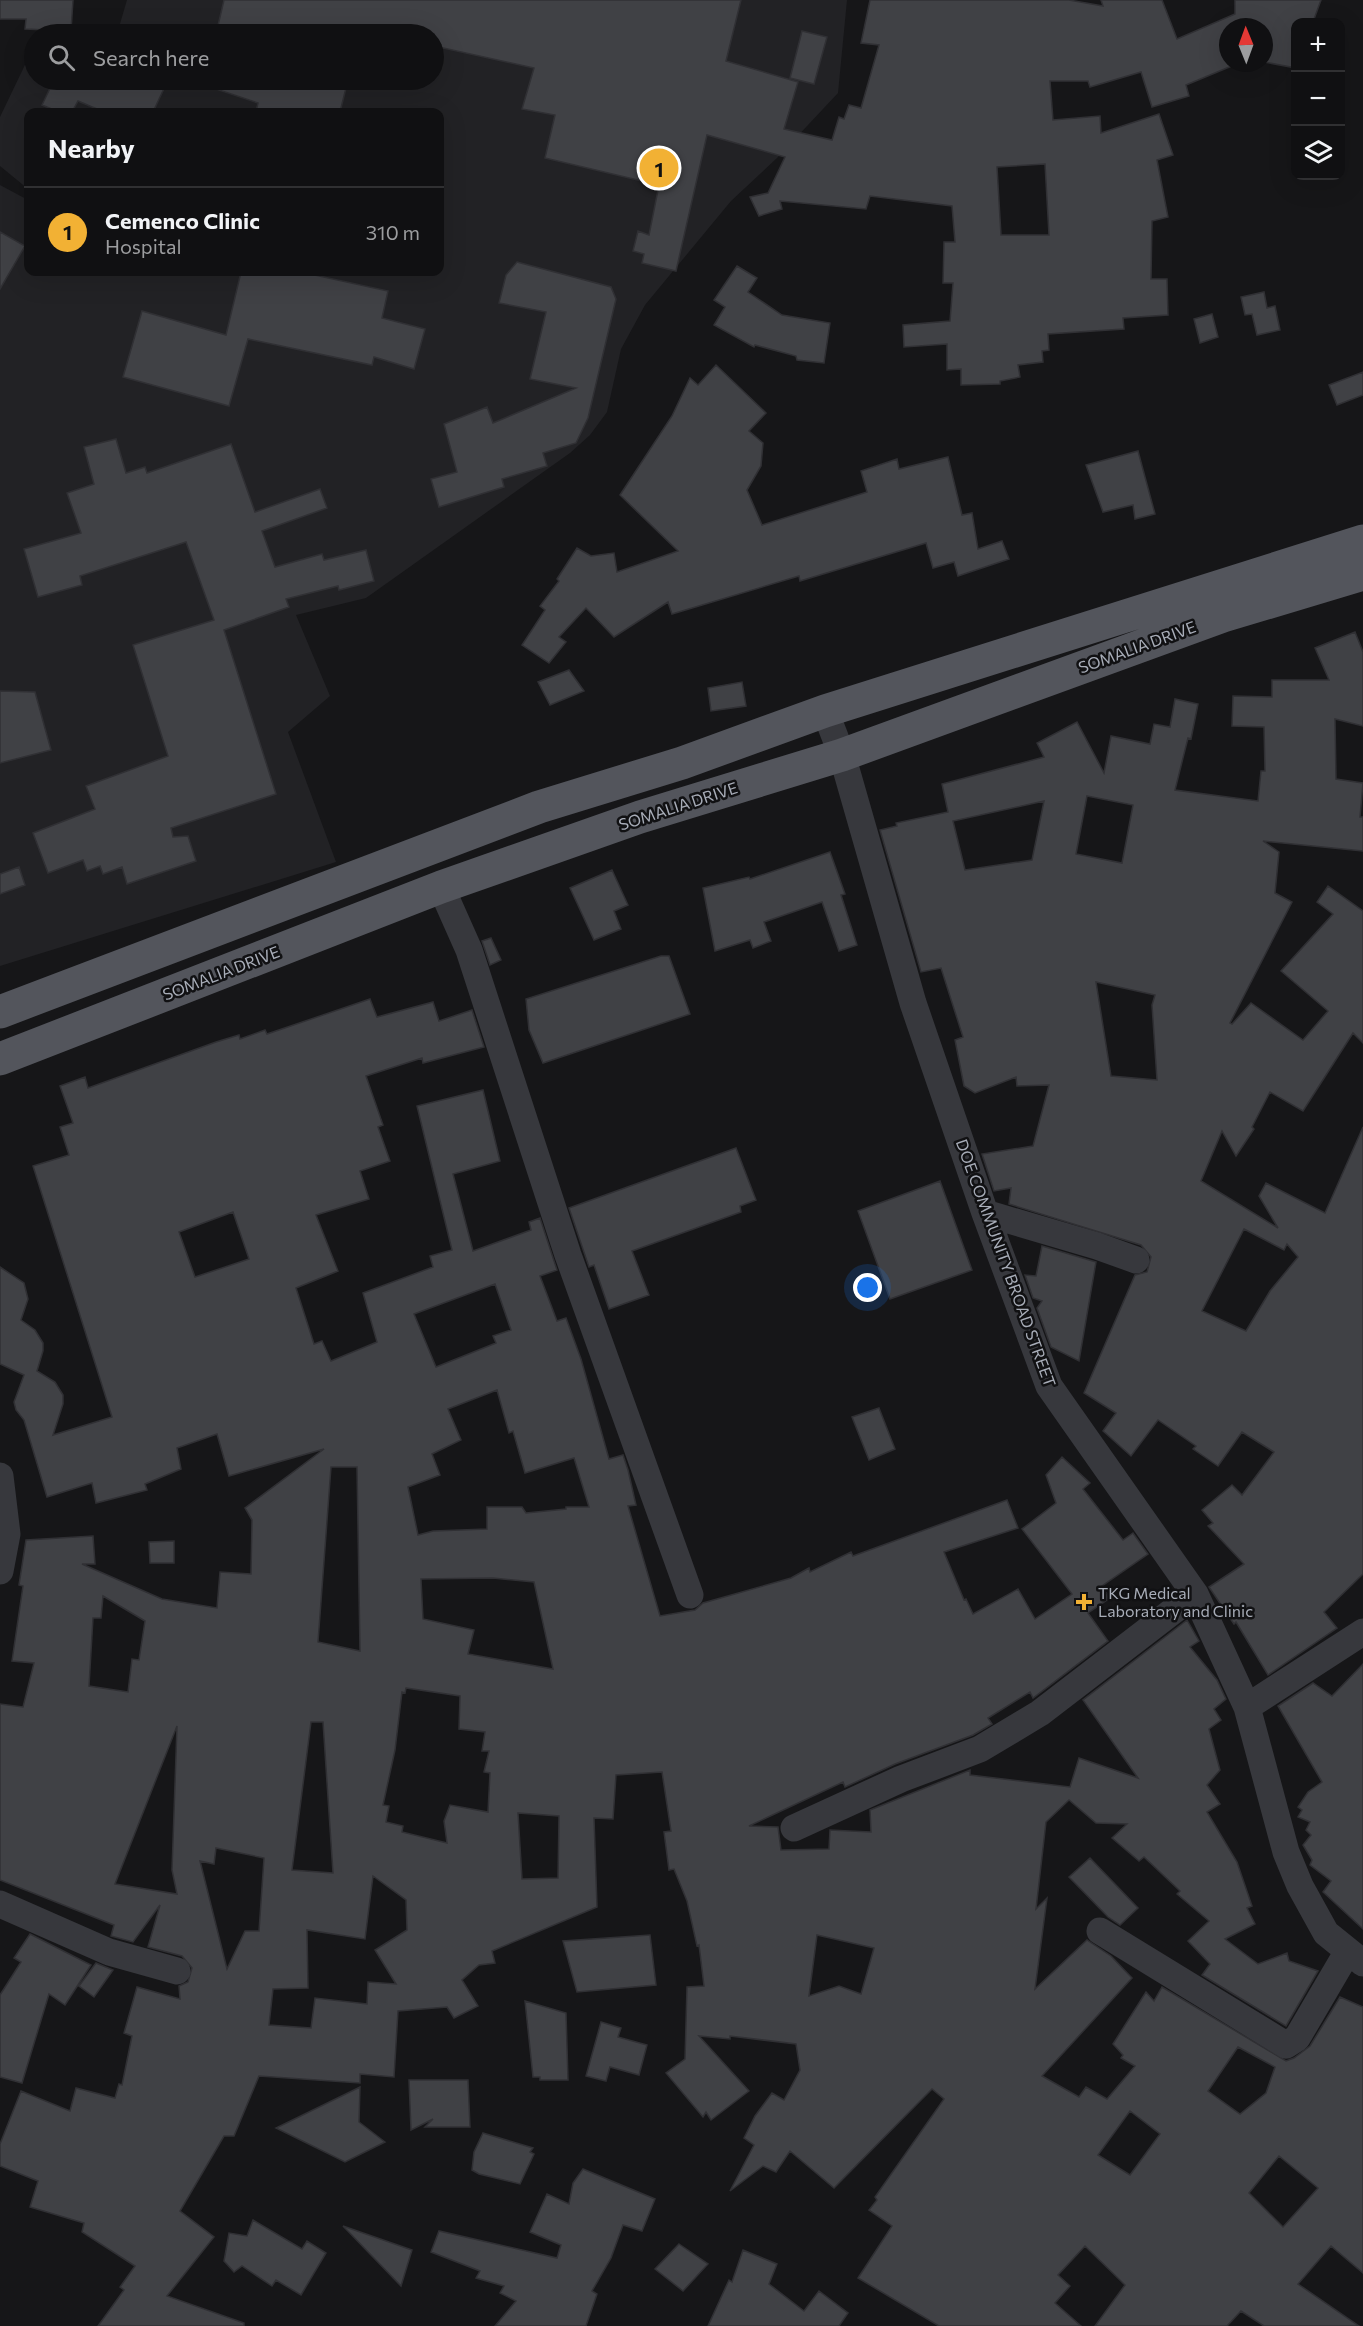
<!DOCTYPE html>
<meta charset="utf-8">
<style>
:root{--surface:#101012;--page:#1e1e20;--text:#f1f3f6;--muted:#9c9d9f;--line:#303032;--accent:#f2b134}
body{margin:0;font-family:Commissioner,sans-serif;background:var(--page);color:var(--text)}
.controls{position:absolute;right:18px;top:18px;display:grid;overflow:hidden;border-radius:12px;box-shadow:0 6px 24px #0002}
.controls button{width:54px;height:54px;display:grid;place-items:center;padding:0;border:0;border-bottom:2px solid var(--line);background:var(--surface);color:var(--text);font:30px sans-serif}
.compass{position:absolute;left:1219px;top:18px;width:54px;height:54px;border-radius:50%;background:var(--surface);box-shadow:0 6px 24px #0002;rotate:359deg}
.you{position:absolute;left:868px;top:1288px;width:21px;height:21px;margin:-15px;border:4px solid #fff;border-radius:50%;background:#1a73e8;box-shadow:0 0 0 9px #1a73e833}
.badge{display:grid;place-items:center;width:39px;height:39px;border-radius:50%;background:var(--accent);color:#111;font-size:20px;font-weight:700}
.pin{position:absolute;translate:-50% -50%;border:3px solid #fff;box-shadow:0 2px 6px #0006}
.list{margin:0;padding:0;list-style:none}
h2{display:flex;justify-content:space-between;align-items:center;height:78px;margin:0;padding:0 24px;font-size:26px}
h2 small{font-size:20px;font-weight:400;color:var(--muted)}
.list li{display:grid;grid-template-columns:39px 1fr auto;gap:18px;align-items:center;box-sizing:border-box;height:90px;padding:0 24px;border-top:2px solid var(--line)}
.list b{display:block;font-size:22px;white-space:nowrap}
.list p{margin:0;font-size:20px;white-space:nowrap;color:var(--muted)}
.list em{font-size:20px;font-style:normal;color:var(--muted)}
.icon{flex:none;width:33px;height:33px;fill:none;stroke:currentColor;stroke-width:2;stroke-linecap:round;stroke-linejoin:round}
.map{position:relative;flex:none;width:1363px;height:2326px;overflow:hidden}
.search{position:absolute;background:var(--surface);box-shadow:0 6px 24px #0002;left:24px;top:24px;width:420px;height:66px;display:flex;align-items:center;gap:15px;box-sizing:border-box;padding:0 21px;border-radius:33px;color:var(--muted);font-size:22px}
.panel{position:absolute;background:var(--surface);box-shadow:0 6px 24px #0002;left:24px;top:108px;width:420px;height:168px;border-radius:12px}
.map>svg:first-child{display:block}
.built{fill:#222225}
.building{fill:#404145;stroke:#303034;stroke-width:1.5;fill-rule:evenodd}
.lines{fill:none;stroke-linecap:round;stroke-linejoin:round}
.minor{stroke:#37383d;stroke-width:27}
.major{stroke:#53555c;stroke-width:33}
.poi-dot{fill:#f2b134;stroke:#111113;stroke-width:2}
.labels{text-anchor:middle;stroke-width:5;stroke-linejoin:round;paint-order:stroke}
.street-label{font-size:16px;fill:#a8adb8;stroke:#111113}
.poi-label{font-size:16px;fill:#a8adb8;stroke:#111113;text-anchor:start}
</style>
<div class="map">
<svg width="1363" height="2326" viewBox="0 0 1363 2326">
<rect width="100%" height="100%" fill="#161618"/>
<!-- built -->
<path class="built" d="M127,0H847L838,93L777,158L731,201L645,305L621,349L607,412L590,435L570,453L366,598L296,615L330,696L288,732L336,862L0,966V185L28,200V272H440V112H28V189L0,166V117L34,46V80H434V34H117Z"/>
<!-- building -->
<path class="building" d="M0,0H73L71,31L25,29L26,19H0Z
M224,0H741L726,61L798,82L784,129L832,140L839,117L844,119L849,105L861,108L879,45L861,43L870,0H1069L1103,6L1101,0H1162L1177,39L1235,14V0H1321L1313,22H1296V68L1264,62V27H1228V63H1239L1186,85L1189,96L1152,107L1141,72L1090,87L1088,81H1050L1053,120L1100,116L1101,133L1159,114L1173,155L1157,160L1168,217L1152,221L1151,279H1167L1168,315L1123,318L1124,329L1048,334L1049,350L1042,351L1043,362L1018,365L1020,377L1000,381V384L961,385V369L947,370V344L904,347L903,325L950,321L953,283H943L944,242H955L952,206L870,196L866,209L780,201L782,209L759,216L750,197L768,193L785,157L707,135L676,271L642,263L644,254L633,251L638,231L649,235L659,185L545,158L555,115L522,109L534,68L434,46V34H381L360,30L359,34H216ZM1045,164L1049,235H1001L997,167Z
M802,31L827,37L814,84L790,78Z
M54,80H168L153,112H104L78,101L72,112H59L42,105Z
M198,80H348L340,112H256L258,103L198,83Z
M0,232L25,246L0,289Z
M517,262L611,287L616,299L588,418L576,443L543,453L547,466L502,479L504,487L439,507L431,479L457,472L444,424L487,407L493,423L576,388L530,379L546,312L499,303L506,275Z
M737,266L757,278L748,292L782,315L830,323L824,363L797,360L796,356L755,345L754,347L714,325L725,307L714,300Z
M241,272H301L388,291L382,318L425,329L414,369L374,357L372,365L248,339L229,406L123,377L142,311L226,335Z
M1264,292L1267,308L1275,306L1280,330L1257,335L1252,314L1245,315L1241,297Z
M1212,314L1218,337L1200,343L1194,319Z
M716,365L766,413L749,431L763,443L761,466L747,490L762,525L867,492L861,471L897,459L899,469L948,457L962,515L972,513L978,549L1002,541L1009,559L958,576L954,562L933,568L926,543L800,581L799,576L672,614L668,602L614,637L586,608L559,637L566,642L549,663L522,645L545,610L540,606L559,581L557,579L577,548L591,556L614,553L617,572L678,551L620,495L672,416L690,378L698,385Z
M1363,372V395L1337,405L1329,385Z
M116,439L126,473L145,467L147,473L231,444L255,512L320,489L327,508L262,531L275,567L322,554L324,560L366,550L374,581L339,590L338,586L286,599L289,607L224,630L276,794L171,828L173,837L188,836L196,861L127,884L122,867L103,874L100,866L87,871L83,860L48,873L33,833L95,809L86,786L168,756L133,645L214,620L186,542L80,576L82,585L38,597L24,549L81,533L67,493L94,484L84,447Z
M1138,451L1155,514L1135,519L1133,505L1103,512L1086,465Z
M1355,632L1363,652V726L1335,719L1336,779L1363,783L1360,817H1363V851L1263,841L1279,852L1275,893L1292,902L1230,1023L1232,1024L1251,1003L1303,1040L1328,1011L1281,971L1333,914L1317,902L1328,886L1363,911V1043L1353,1033L1303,1111L1270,1092L1252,1127L1254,1129L1236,1156L1222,1131L1201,1181L1278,1228L1259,1196L1266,1183L1325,1213L1363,1127V1574L1324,1612L1337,1628L1268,1675L1236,1622L1234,1624L1209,1587L1244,1564L1208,1526L1213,1523L1202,1510L1232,1485L1242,1495L1274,1452L1242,1432L1218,1466L1193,1449L1196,1446L1158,1420L1131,1456L1103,1431L1116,1413L1084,1393L1135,1275L1147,1272L1151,1257L1141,1245L1009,1204L1011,1188L994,1191L982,1154L1033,1146L1049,1085L1017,1086L1016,1077L975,1093L964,1086L955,1040L963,1037L941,968L921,972L880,830L897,826L896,823L948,812L942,784L1044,757L1037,743L1077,722L1104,773L1111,736L1150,744L1154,724L1170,727L1175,699L1198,704L1191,739L1188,738L1175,790L1258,801L1261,771H1265L1264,727L1232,726L1233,696L1272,697V680H1329L1315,648ZM1087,796L1133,805L1122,863L1076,854ZM1044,801L1032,860L965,870L953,821ZM1096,982L1155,995L1152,1005L1157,1080L1111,1076ZM1244,1229L1284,1250L1287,1244L1298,1257L1270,1291L1246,1331L1202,1311Z
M569,670L584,691L550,705L538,682Z
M742,682L746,706L711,711L708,688Z
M0,691L35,692L51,750L0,763Z
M830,852L845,894L841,895L857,945L839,951L822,902L764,922L771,941L753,948L750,940L715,951L703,888L749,877L750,879Z
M19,867L25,885L0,894V874Z
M612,870L628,905L614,911L621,929L594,940L570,888Z
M491,938L501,960L490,965L482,941Z
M661,956H669L690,1014L543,1063L529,1030L526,999Z
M370,999L377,1017L433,1002L439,1021L472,1010L484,1047L423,1063L422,1058L366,1076L383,1125L378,1127L390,1161L360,1171L369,1199L316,1215L338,1271L296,1288L314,1344L322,1341L331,1361L377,1342L363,1293L433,1267L430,1256L452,1250L417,1106L483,1090L500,1161L453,1174L473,1251L531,1230L529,1222L540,1218L557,1270L540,1276L557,1321L566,1318L581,1359L609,1459L623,1455L628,1470L636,1505L628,1506L660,1616L695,1610L703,1603L791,1578L809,1568L810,1572L851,1552L853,1556L1007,1500L1018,1528L944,1552L964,1600L966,1599L973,1614L1018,1589L1035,1619L1072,1594L1022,1529L1056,1503L1046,1475L1062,1457L1090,1483L1083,1489L1123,1540L1133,1533L1148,1554L1102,1586L1110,1598L1088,1613L1108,1641L1033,1698L1030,1692L988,1718L992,1724L973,1735L895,1764L845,1787L843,1782L749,1826L778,1827L781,1850L829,1849L830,1830L871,1832L870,1810L970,1770V1775L1070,1787L1079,1758L1138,1778L1083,1700L1187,1620L1199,1641L1190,1647L1217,1680L1226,1699L1214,1709L1221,1720L1209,1729L1220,1770L1207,1785L1220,1804L1207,1812L1237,1862L1252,1906L1247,1908L1255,1924L1225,1939L1258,1964L1287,1953L1289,1961L1318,1971L1286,2026L1202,1975L1210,1964L1188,1941L1209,1921L1177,1894L1180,1891L1144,1857L1139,1861L1112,1838L1127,1824L1096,1823L1069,1800L1046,1822L1036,1909L1047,1898L1035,1989L1087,1940L1111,1956L1132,1978L1042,2076L1079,2097L1086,2087L1107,2099L1135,2066L1121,2058L1123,2055L1113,2044L1146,1992L1154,2001L1162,1987L1286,2061L1294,2058L1310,2046L1340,1997L1363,2007V2273L1331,2246L1298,2284L1359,2326H1264L1241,2311L1227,2326H1095L1125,2285L1085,2246L1058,2275L1070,2286L1055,2303L1081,2326H939L858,2278L892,2226L869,2210L877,2200L875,2197L944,2099L932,2089L834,2188L790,2151L776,2172L763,2166L730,2191L754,2145L744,2138L755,2116L772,2093L784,2100L800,2070L796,2044L730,2036V2039L699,2036L749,2091L711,2120L706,2112L703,2117L666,2073L685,2059L687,1987L704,1986L699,1945L697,1946L687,1901L674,1869L669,1870L664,1832L671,1831L662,1772L616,1775L613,1819L594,1818L597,1907L492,1951L495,1963L479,1965L462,1980L478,2006L454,2018L447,2007L398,2011L394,2077L360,2074V2083L259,2076L234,2136H224L180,2211L214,2237L167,2296L244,2323V2326H98L124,2290L120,2287L135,2266L82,2232L84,2223L30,2207L38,2181L0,2166V2144L21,2091L70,2111L76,2088L115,2098L119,2084L122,2085L132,2036L124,2033L137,1987L180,1999L179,1986L188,1982L192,1968L182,1956L148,1947L160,1905L133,1942L111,1936L114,1925L0,1880V1704L23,1707L34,1663L12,1661L23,1586L19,1585L26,1540L93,1536L95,1564H82L162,1599L217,1608L220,1572L251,1574L252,1520L245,1508L324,1449L229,1476L217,1434L177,1448L181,1469L145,1484L147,1490L96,1503L92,1483L47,1497L24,1420L16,1410L14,1402L24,1375L0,1364V1267L24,1283L28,1299L21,1320L35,1330L43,1343V1351L37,1371L55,1382L63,1395V1404L53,1435L112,1417L33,1166L69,1155L60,1127L73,1123L60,1086L85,1077L88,1088L216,1042L239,1035L240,1039L265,1030L267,1034ZM233,1212L249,1259L195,1277L179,1232ZM495,1284L511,1330L493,1336L496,1343L436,1367L414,1314ZM497,1390L509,1433L513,1431L525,1473L574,1458L589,1507H566V1509L526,1513L522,1507H487V1529L433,1531L418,1535L408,1487L440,1475L432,1454L461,1440L448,1409ZM331,1467H357L360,1651L318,1642ZM493,1578L534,1582L553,1669L468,1654L474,1630L423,1619L421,1579ZM103,1596L145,1621L139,1660L132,1659L128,1692L89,1686L93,1618H101ZM406,1688L460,1696L459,1729L485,1732L482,1751H489L484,1772L490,1773L488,1812L450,1805L444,1821L447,1843L402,1832L403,1826L386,1822L389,1806L383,1805L395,1750L402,1692L405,1693ZM311,1722H323L333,1873L292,1870ZM177,1726L172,1870L177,1894L115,1884ZM518,1813L559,1816L558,1878L522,1879ZM216,1848L264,1858L259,1931H245L227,1969L200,1861L214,1864ZM373,1876L406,1900L407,1930L375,1950L396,1984L368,1982L367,2004L315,1998L311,2028L269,2025L273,1989L308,1988L307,1930L365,1939ZM817,1935L874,1948L861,1994L839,1986L809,1996ZM1238,2047L1275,2067L1266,2093L1240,2114L1208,2091ZM1130,2111L1160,2134L1130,2175L1098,2155ZM1279,2156L1318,2188L1283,2227L1249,2193Z
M736,1148L756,1200L740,1206L741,1212L632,1251L649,1295L609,1309L594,1265L589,1267L569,1208Z
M940,1181L972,1270L890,1299L858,1211Z
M1042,1246L1096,1262L1079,1361L1051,1347L1037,1308L1042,1301L1033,1298L1025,1275L1036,1276Z
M879,1408L895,1449L869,1460L852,1417Z
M174,1541V1563H150L149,1542Z
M1363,1664V1929L1323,1892L1331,1881L1310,1865L1312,1860L1303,1845L1311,1835L1306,1830L1310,1822L1298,1817L1302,1810L1298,1807L1308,1792L1322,1782L1278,1706L1313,1683L1332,1696Z
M1090,1858L1138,1908L1120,1925L1108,1917L1069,1877Z
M30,1934L91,1965L65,2005L49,1994L22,2083L0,2077V1995L21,1962L14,1958Z
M650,1935L656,1985L577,1992L563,1941Z
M96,1963L113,1970L94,1997L79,1986Z
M525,2001L566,2013L568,2080H540V2077H533Z
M601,2022L621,2028L618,2037L647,2045L639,2075L610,2067L606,2081L586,2076Z
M409,2080H468L470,2127H425L433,2119L411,2130Z
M360,2087L359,2122L385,2142L345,2162L276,2128Z
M483,2133L533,2148L530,2152L534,2154L520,2184L479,2174L472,2170L474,2152Z
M583,2169L655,2199L642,2231L623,2225L611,2258L592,2291L597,2294L586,2326H495L516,2301L500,2293L504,2286L476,2278L480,2271L431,2252L439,2231L557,2258L561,2245L530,2232L547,2194L569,2204L573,2183Z
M253,2220L302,2249L307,2241L326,2253L301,2295L276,2280L272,2286L242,2266L234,2272L224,2261L229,2233L247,2236Z
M343,2226L412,2250L401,2286Z
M679,2244L708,2264L683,2291L655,2269Z
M743,2250L777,2264L769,2284L804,2311L819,2291L848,2313L839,2326H708L729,2280L732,2282Z"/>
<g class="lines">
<!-- minor -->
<path class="minor" d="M825,711L842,755L913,1003L985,1213L1049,1386L1195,1594L1247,1707L1286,1852L1300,1886L1326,1933L1363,1963
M441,887L469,950L568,1255L690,1595
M985,1213L1097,1246L1136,1260
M0,1476L7,1534L0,1571
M1247,1707L1363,1632
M794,1828L901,1779L980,1749L1040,1713L1195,1594
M0,1904L109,1952L177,1971
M1100,1931L1286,2045L1297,2038L1348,1951"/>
<!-- major -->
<path class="major" d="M0,1012L539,807L682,763L825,711L1363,541
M0,1059L441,887L640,817L842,755L1223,616L1363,574"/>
</g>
<!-- markers -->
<path class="poi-dot" d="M1081 1593h6v6h6v6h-6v6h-6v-6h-6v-6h6z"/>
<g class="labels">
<!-- street labels -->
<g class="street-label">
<text transform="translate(1137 647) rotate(-20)" y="6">SOMALIA DRIVE</text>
<text transform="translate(678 806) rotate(-18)" y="6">SOMALIA DRIVE</text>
<text transform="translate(221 973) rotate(-21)" y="6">SOMALIA DRIVE</text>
<text transform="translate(1006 1263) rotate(70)" y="6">DOE COMMUNITY BROAD STREET</text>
</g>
<!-- poi labels -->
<g class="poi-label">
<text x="1098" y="1599">TKG Medical<tspan x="1098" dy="18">Laboratory and Clinic</tspan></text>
</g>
</g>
</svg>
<div class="controls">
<button>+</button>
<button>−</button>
<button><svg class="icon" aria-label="layers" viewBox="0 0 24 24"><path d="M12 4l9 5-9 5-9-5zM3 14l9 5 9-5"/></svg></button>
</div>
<svg class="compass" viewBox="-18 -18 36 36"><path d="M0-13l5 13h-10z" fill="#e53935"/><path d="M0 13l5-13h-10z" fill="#9c9d9f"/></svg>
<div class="you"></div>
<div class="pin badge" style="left:659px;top:168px">1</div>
<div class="search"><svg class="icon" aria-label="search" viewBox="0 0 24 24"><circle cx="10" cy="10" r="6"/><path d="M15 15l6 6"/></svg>Search here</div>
<section class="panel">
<h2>Nearby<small></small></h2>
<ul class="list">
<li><span class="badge">1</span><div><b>Cemenco Clinic</b><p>Hospital</p></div><em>310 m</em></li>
</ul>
</section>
</div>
